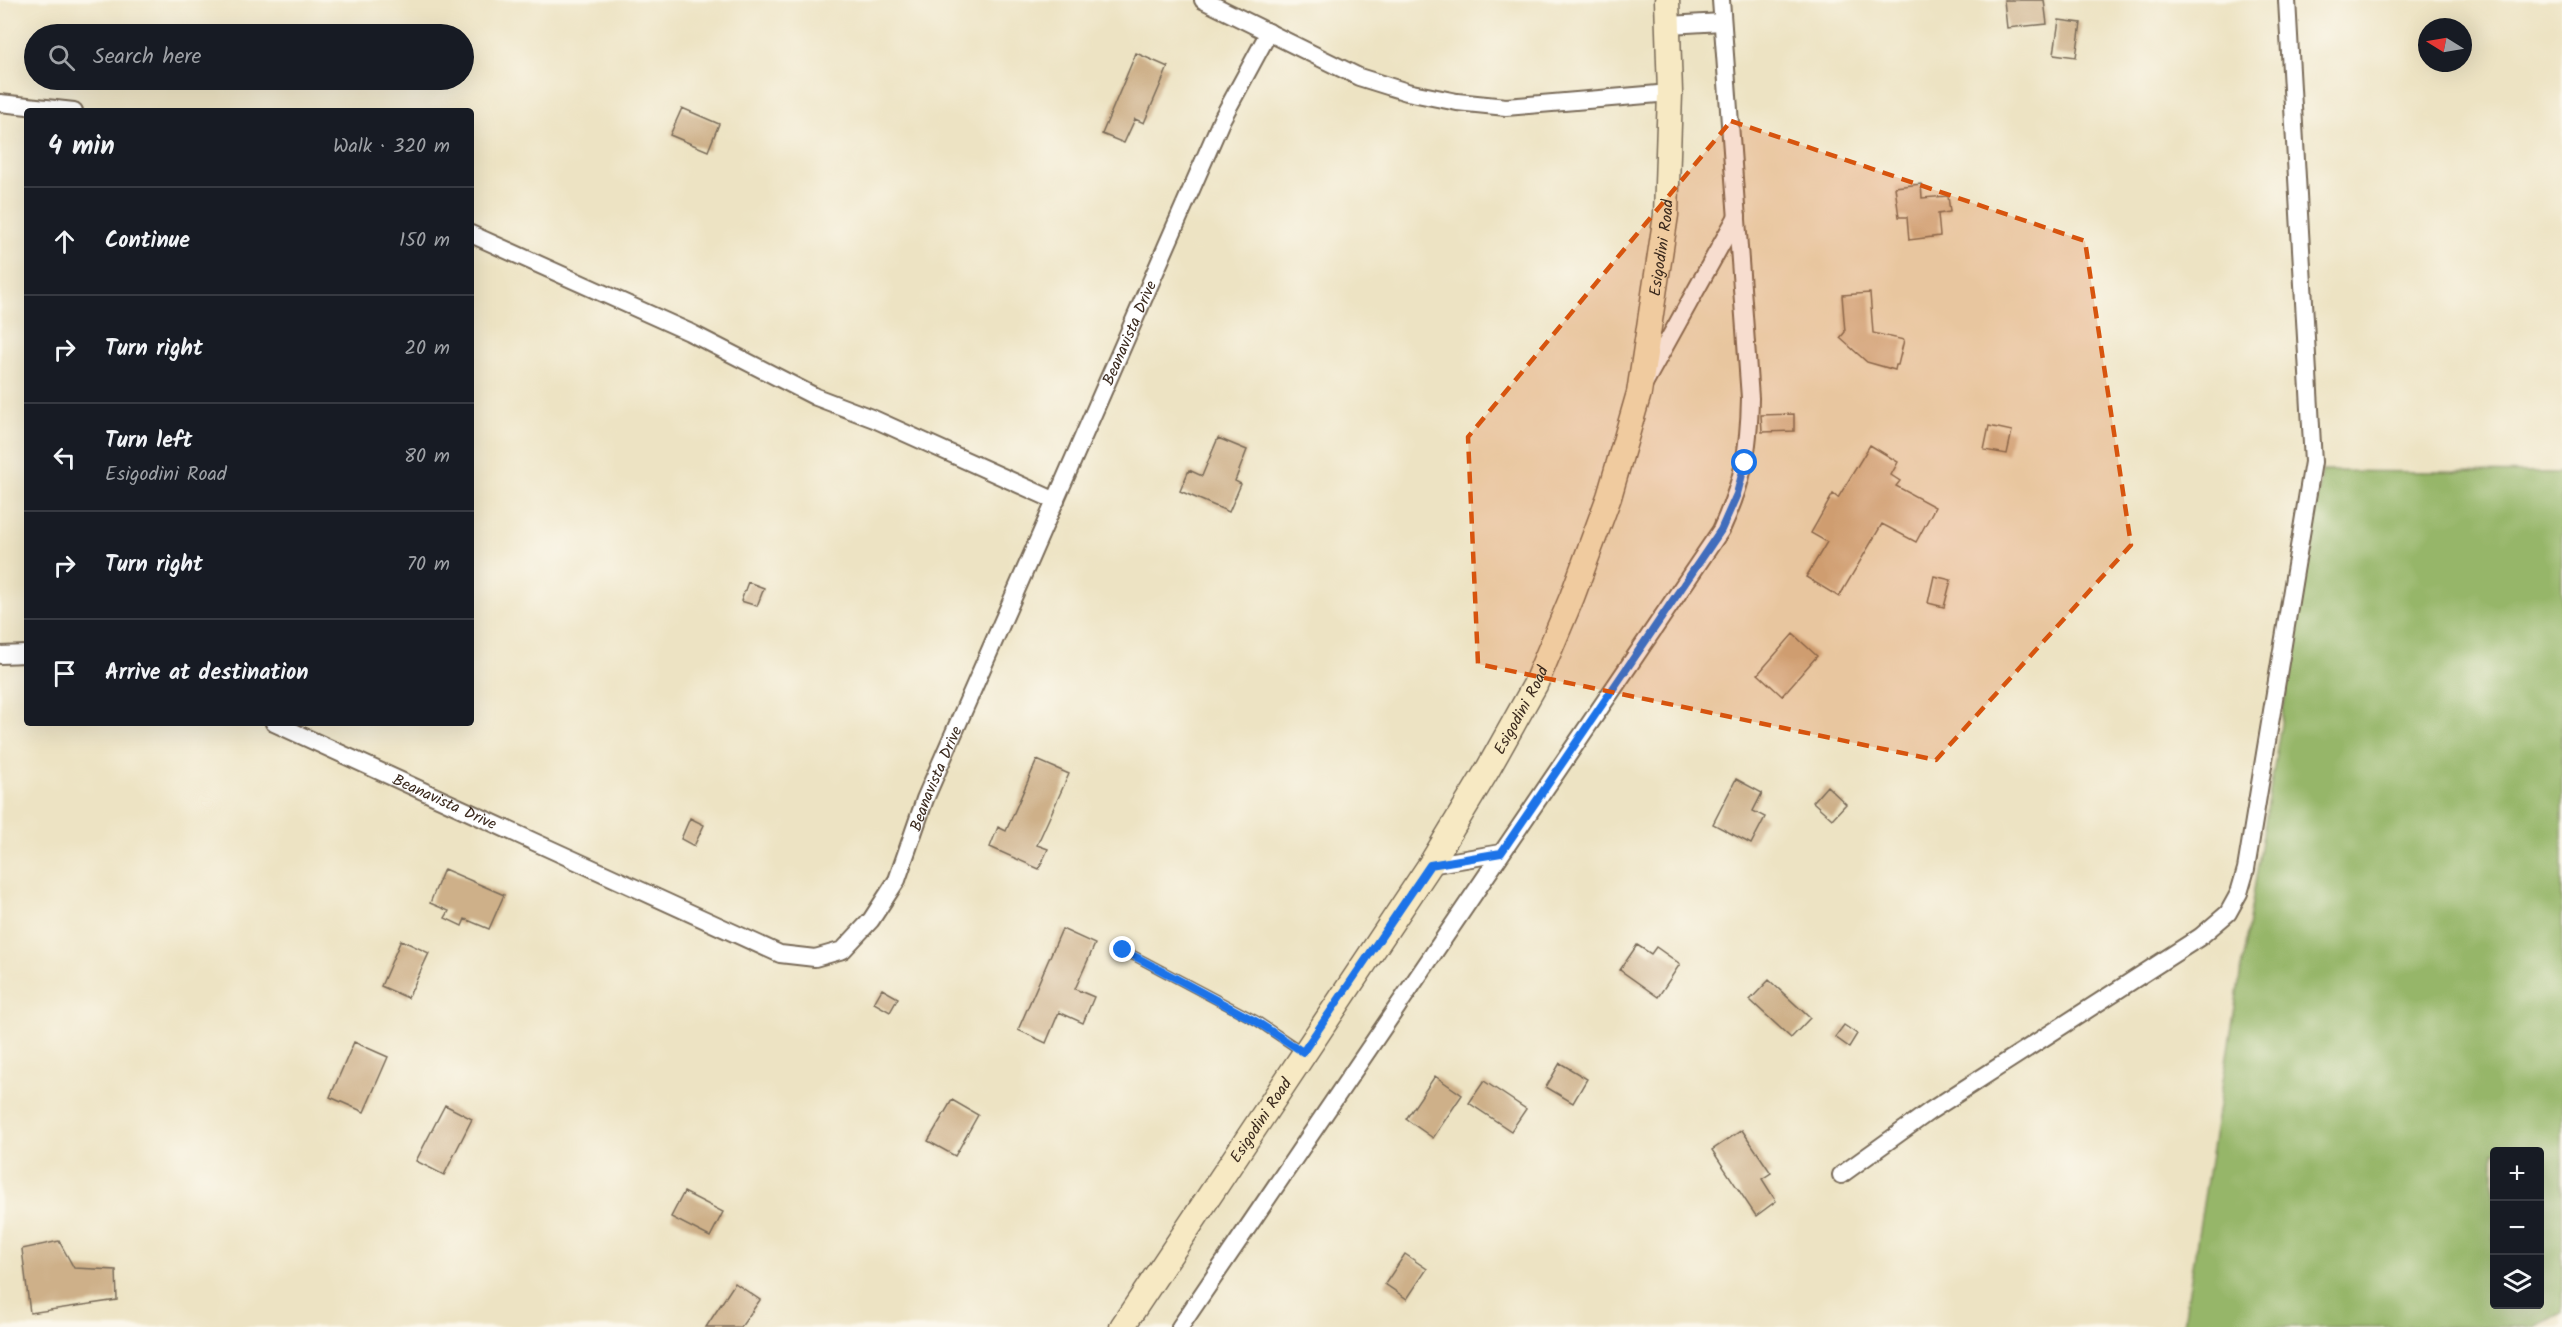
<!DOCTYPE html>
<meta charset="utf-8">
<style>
:root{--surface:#171b24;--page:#242831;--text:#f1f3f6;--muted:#9ea1a6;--line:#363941}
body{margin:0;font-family:Kalam,sans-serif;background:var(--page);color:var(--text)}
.controls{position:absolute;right:18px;bottom:18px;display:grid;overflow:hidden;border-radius:6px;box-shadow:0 6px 24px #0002}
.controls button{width:54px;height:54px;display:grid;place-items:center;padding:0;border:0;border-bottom:2px solid var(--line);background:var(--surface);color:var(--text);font:30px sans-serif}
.compass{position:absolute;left:2418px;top:18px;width:54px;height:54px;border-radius:50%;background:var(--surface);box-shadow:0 6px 24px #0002;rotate:281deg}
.stop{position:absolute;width:18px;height:18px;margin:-14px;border:4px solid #1a73e8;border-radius:50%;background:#fff}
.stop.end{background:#1a73e8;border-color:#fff;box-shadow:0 2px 6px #0008}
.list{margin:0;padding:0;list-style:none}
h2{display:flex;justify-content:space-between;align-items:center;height:78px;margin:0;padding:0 24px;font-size:26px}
h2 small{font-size:20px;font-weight:400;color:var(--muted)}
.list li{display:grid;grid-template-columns:39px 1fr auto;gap:18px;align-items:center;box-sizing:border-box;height:108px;padding:0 24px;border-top:2px solid var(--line)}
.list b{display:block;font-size:22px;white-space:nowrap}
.list p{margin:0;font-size:20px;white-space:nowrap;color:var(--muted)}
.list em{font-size:20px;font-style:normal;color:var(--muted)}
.icon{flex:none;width:33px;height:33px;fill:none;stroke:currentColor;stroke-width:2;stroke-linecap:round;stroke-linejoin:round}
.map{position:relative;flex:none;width:2562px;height:1327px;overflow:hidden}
.search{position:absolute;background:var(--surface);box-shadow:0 6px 24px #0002;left:24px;top:24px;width:450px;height:66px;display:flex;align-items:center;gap:15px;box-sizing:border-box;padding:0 21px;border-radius:33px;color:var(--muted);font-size:22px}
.panel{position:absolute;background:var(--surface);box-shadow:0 6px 24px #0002;left:24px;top:108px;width:450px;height:618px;border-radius:6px}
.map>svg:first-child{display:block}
.forest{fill:#96b669;stroke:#687044;stroke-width:1.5;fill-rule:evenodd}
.building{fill:#ceb089}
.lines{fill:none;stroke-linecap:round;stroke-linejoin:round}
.service-casing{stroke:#796b58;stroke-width:11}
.minor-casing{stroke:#796b58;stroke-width:20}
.secondary-casing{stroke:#796b58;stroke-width:27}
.service{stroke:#fff;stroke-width:8}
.minor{stroke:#fff;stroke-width:16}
.secondary{stroke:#f7e9c3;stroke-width:24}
.route{stroke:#1a73e8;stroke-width:8}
.marked{fill:#d7540e;fill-opacity:0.2;stroke:#d7540e;stroke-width:4.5;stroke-dasharray:12 8;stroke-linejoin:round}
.labels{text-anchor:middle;stroke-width:6;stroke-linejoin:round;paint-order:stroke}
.street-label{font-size:16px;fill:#3b2a1e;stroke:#fbf7ec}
</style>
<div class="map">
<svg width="2562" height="1327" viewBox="0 0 2562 1327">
<rect width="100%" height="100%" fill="#fbf7ec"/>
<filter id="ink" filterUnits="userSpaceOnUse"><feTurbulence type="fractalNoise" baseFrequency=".0167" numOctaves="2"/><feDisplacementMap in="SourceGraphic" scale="12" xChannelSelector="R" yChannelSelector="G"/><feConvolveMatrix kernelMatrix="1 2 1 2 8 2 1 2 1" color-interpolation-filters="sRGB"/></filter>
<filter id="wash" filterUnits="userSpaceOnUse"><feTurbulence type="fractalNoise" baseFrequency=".008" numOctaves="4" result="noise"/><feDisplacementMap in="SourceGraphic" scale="24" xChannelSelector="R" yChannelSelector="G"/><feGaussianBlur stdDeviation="1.35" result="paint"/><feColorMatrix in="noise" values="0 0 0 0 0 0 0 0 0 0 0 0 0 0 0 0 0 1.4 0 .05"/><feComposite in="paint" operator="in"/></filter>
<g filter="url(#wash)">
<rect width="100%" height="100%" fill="#ede3c3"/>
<!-- forest -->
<path class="forest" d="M2322,471L2562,473V1313L2535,1327H2183ZM2494,1152H2540V1304H2494Z"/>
<g id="blocks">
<!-- building -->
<path class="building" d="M2004,0H2044L2047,24L2007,28Z
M2059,20L2081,23L2076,57L2054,54Z
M1136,53L1168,67L1144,123L1135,119L1124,143L1102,134Z
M682,108L719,124L708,151L670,135Z
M1921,184L1922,198L1948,196L1950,212L1938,214L1940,236L1909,240L1907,217H1899L1895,187Z
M1870,293L1873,333L1904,340L1898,365H1896L1895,370L1867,362L1840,338L1845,332L1842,295Z
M1794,414V431L1762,432L1761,415Z
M1989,426L2012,431L2007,454L1984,450Z
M1218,438L1247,450L1235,481L1241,484L1229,512L1180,491L1189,470L1202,476Z
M1870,445L1898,462L1891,475L1900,481L1896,486L1935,507L1916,542L1882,524L1839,597L1806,577L1827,542L1811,533L1833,494L1838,498Z
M1934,576L1951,580L1944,607L1928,603Z
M748,582L764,588L757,606L741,601Z
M1793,634L1817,656L1782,696L1758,674Z
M1037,760L1069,774L1037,845L1048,849L1039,869L990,847L998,827L1006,831Z
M1736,779L1762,793L1753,811L1765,817L1751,844L1713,824Z
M1827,786L1846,804L1832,819L1813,802Z
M690,818L704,825L694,846L681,839Z
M444,869L504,895L489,929L465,919L462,926L445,918L449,911L430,903Z
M1062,929L1095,944L1075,989L1094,997L1083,1023L1059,1012L1046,1043L1018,1030Z
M401,940L429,953L408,998L381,986Z
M1637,945L1651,954L1656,947L1680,964L1658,997L1620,970Z
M1769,980L1810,1018L1791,1038L1750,1000Z
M882,989L898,998L890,1012L874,1003Z
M1844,1025L1857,1034L1849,1047L1835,1037Z
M354,1042L388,1057L364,1112L330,1097Z
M1560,1063L1587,1079L1573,1103L1546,1087Z
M1435,1076L1462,1095L1433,1138L1406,1119Z
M1484,1081L1526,1109L1511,1131L1469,1103Z
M952,1100L978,1115L955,1156L928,1141Z
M445,1105L472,1119L444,1175L416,1161Z
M1742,1130L1771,1173L1762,1179L1776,1201L1756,1216L1712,1150Z
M684,1192L723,1212L710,1237L671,1217Z
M59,1241L74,1268L116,1270L117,1300L30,1313L22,1249Z
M1405,1254L1427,1269L1407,1299L1385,1284Z
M735,1283L760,1300L741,1327H706Z"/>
</g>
</g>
<g filter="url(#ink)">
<use href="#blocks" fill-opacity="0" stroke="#796b58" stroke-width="1.5"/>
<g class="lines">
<defs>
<path id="service" d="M1123,950L1257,1021L1303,1052"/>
<g id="minor">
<path d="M1203,0L1359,77L1407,92L1457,102L1506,107L1670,93"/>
<path d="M1669,25L1722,22"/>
<path d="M0,103L74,111"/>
<path d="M471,234L689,332L816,397L874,419L1056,501"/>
<path d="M1645,382L1737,216"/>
<path d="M0,655L27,654"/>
<path id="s1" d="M274,723L780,954L815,958L843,950L871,920L897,880L925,799L1222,119L1269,32"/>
<path d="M1430,865L1501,853"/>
<path d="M1841,1175L1930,1111L2200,937L2228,913L2239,893L2246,869L2313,462L2287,0"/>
<path d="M1180,1327L1721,530C1743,482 1749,451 1750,398L1721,0"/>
</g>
<g id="secondary">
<path id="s2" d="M1122,1327L1430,865L1488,769L1535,685L1572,597L1609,497L1639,393L1666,215L1670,93L1667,0"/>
</g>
</defs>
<!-- service casing -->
<use href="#service" class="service-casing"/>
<!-- minor casing -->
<use href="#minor" class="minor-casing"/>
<!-- secondary casing -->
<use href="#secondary" class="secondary-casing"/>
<!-- service -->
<use href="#service" class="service"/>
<!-- minor -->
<use href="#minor" class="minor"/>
<!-- secondary -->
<use href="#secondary" class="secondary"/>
</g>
</g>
<g class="lines" filter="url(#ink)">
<!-- route -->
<path class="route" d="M1123,950L1257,1022L1303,1052L1430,865L1501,853L1721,530L1737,494L1745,463"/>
</g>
<!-- marked area -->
<path class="marked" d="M1731,121L2085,241L2131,545L1936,760L1478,664L1468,437Z"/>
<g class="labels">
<!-- street labels -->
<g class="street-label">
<text dy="6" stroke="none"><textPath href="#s2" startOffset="1221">Esigodini Road</textPath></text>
<text dy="6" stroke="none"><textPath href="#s1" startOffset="1304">Beanavista Drive</textPath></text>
<text dy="6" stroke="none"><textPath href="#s2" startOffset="735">Esigodini Road</textPath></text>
<text dy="6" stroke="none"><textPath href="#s1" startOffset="818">Beanavista Drive</textPath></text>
<text dy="6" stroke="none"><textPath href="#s1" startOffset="188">Beanavista Drive</textPath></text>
<text dy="6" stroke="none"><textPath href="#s2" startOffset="249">Esigodini Road</textPath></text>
</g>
</g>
</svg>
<div class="controls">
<button>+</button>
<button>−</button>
<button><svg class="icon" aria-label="layers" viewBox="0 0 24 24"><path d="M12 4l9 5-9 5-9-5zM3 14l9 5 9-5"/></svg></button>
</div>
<svg class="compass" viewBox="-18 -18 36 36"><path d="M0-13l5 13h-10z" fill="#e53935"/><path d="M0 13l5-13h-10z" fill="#9ea1a6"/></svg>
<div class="stop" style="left:1745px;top:463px"></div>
<div class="stop end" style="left:1123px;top:950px"></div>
<div class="search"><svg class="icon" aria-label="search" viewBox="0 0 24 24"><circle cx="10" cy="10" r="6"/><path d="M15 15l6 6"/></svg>Search here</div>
<section class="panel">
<h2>4 min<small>Walk · 320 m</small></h2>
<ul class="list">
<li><svg class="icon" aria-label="ahead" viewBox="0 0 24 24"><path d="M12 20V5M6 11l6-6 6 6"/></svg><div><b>Continue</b></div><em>150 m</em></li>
<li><svg class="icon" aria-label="right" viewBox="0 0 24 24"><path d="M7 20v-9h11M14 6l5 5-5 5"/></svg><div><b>Turn right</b></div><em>20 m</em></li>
<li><svg class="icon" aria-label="left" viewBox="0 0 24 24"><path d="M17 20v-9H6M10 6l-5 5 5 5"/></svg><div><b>Turn left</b><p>Esigodini Road</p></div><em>80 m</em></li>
<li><svg class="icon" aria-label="right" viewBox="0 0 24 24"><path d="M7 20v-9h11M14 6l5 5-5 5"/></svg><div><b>Turn right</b></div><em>70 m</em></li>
<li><svg class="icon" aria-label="arrive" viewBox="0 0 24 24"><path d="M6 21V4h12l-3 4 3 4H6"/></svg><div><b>Arrive at destination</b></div></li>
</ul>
</section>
</div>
